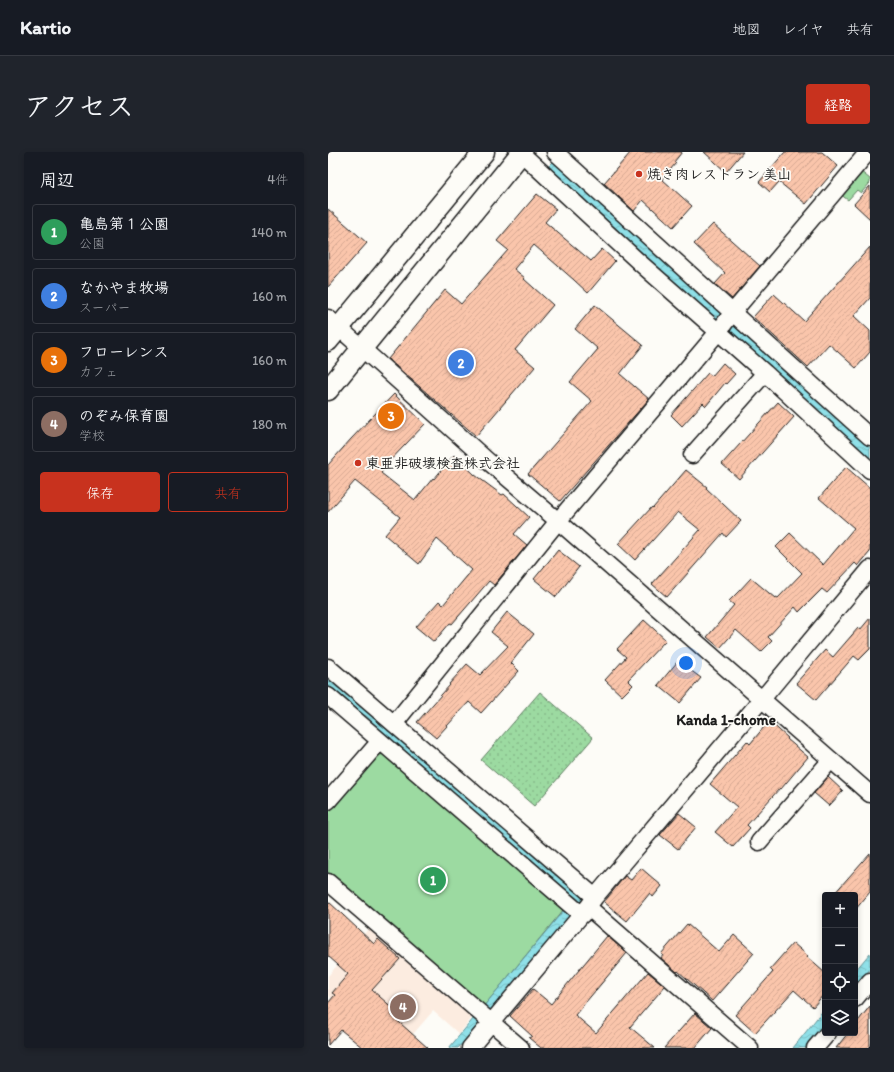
<!DOCTYPE html>
<html lang="ja">
<meta charset="utf-8">
<style>
:root{--surface:#171b24;--page:#20242c;--text:#f1f3f6;--muted:#9ea1a6;--line:#363941;--accent:#c8321e}
body{margin:0;font-family:Itim,"Klee One",sans-serif;background:var(--page);color:var(--text)}
.controls{position:absolute;right:12px;bottom:12px;display:grid;overflow:hidden;border-radius:4px;box-shadow:0 2px 6px #0003}
.controls button{width:36px;height:36px;display:grid;place-items:center;padding:0;border:0;border-bottom:1px solid var(--line);background:var(--surface);color:var(--text);font:20px sans-serif}
.you{position:absolute;left:358px;top:511px;width:14px;height:14px;margin:-10px;border:3px solid #fff;border-radius:50%;background:#1a73e8;box-shadow:0 0 0 6px #1a73e833}
.badge{display:grid;place-items:center;width:26px;height:26px;border-radius:50%;background:var(--accent);color:#fff;font-size:13px;font-weight:700}
.pin{position:absolute;translate:-50% -50%;border:2px solid #fff;box-shadow:0 1px 4px #0006}
.list{margin:0;padding:0;list-style:none}
h2{display:flex;justify-content:space-between;align-items:center;height:52px;margin:0;padding:0 16px;font-size:17px}
h2 small{font-size:13px;font-weight:400;color:var(--muted)}
.list li{display:grid;grid-template-columns:26px 1fr auto;gap:12px;align-items:center;box-sizing:border-box;height:56px;margin:0 8px 8px;padding:0 8px;border:1px solid var(--line);border-radius:4px}
.list b{display:block;font-size:15px;white-space:nowrap}
.list p{margin:0;font-size:13px;white-space:nowrap;color:var(--muted)}
.list em{font-size:13px;font-style:normal;color:var(--muted)}
.actions{display:flex;gap:8px;padding:12px 16px}
.actions a{flex:1;padding:9px 0;border:1px solid var(--accent);border-radius:4px;text-align:center;font-size:14px;color:var(--accent)}
.actions .main{background:var(--accent);color:#fff}
.icon{flex:none;width:22px;height:22px;fill:none;stroke:currentColor;stroke-width:2;stroke-linecap:round;stroke-linejoin:round}
.map{position:relative;flex:none;width:542px;height:896px;overflow:hidden;border-radius:4px}
header{display:flex;align-items:center;gap:24px;box-sizing:border-box;height:56px;padding:0 20px;background:var(--surface);border-bottom:1px solid var(--line)}
header strong{font-size:19px}
nav{display:flex;gap:22px;margin-inline-start:auto;font-size:14px}
.intro{display:flex;align-items:center;justify-content:space-between;box-sizing:border-box;height:96px;padding:0 24px}
h1{margin:0;font-size:28px}
.button{padding:10px 18px;border-radius:4px;background:var(--accent);color:#fff;font-size:14px;font-weight:700}
main{display:flex;gap:24px;padding:0 24px}
aside{flex:1;background:var(--surface);border-radius:4px;box-shadow:0 2px 6px #0003}
.map>svg:first-child{display:block}
.built{fill:#fcece0}
.grass{fill:url(#grass-dots);stroke:#5c7b5e}
.green{fill:#9cdaa1;stroke:#5c7b5e}
.water{fill:url(#water-waves);stroke:#619296}
.building{fill:url(#building-hatch);stroke:#1c1c1c}
.lines{fill:none;stroke-linecap:round;stroke-linejoin:round}
.minor-casing{stroke:#1c1c1c;stroke-width:19}
.tertiary-casing{stroke:#1c1c1c;stroke-width:23}
.minor{stroke:#fdfcf7;stroke-width:16}
.tertiary{stroke:#fdfcf7;stroke-width:20}
.poi-dot{fill:#c8321e;stroke:#fdfcf7;stroke-width:1.5}
.labels{text-anchor:middle;stroke-width:3.5;stroke-linejoin:round;paint-order:stroke}
.poi-label{font-size:14px;font-weight:bold;fill:#1c1c1c;stroke:#fdfcf7;text-anchor:start}
.neighbourhood-label{font-size:15px;font-weight:bold;fill:#1c1c1c;stroke:#fdfcf7}
</style>
<header>
<strong>Kartio</strong>
<nav><a>地図</a><a>レイヤ</a><a>共有</a></nav>
</header>
<div class="intro"><h1>アクセス</h1><a class="button">経路</a></div>
<main>
<aside>
<h2>周辺<small>4件</small></h2>
<ul class="list">
<li><span class="badge" style="background:#2e9e5b">1</span><div><b>亀島第１公園</b><p>公園</p></div><em>140 m</em></li>
<li><span class="badge" style="background:#3f7fe0">2</span><div><b>なかやま牧場</b><p>スーパー</p></div><em>160 m</em></li>
<li><span class="badge" style="background:#e8710a">3</span><div><b>フローレンス</b><p>カフェ</p></div><em>160 m</em></li>
<li><span class="badge" style="background:#8d6e63">4</span><div><b>のぞみ保育園</b><p>学校</p></div><em>180 m</em></li>
</ul>
<div class="actions"><a class="main">保存</a><a>共有</a></div>
</aside>
<div class="map">
<svg width="542" height="896" viewBox="0 0 542 896">
<defs>
<pattern id="grass-dots" width="8" height="8" patternUnits="userSpaceOnUse"><rect width="8" height="8" fill="#9cdaa1"/><path d="M2 2h.1M6 6h.1" fill="none" stroke="#86ba8a" stroke-width="1.8" stroke-linecap="round"/></pattern>
<pattern id="water-waves" width="16" height="10" patternUnits="userSpaceOnUse"><rect width="16" height="10" fill="#8fe0e8"/><path d="M0 5q4-4 8 0t8 0" fill="none" stroke="#7bc0c6"/></pattern>
<pattern id="building-hatch" width="6" height="6" patternUnits="userSpaceOnUse"><rect width="6" height="6" fill="#fac5ab"/><path d="M-1 1l2-2M0 6l6-6M5 7l2-2" fill="none" stroke="#d6a993"/></pattern>
</defs>
<rect width="100%" height="100%" fill="#fdfcf7"/>
<filter id="ink" filterUnits="userSpaceOnUse"><feTurbulence type="fractalNoise" baseFrequency=".025" numOctaves="2"/><feDisplacementMap in="SourceGraphic" scale="8" xChannelSelector="R" yChannelSelector="G"/><feConvolveMatrix kernelMatrix="1 2 1 2 8 2 1 2 1" color-interpolation-filters="sRGB"/></filter>
<g filter="url(#ink)">
<!-- built -->
<path class="built" d="M43,774L146,863L131,882L105,859L73,896H61L0,843V824Z"/>
<!-- grass -->
<path class="grass" d="M212,540L265,586L206,654L153,608Z"/>
<!-- green -->
<path class="green" d="M532,19L542,27V31L533,41L529,38L520,48L512,42Z
M57,602L236,757L156,854L0,721V660L47,604Z"/>
<!-- water -->
<path class="water" d="M227,8L402,170L542,296V308L219,16Z
M0,524L258,747L130,896H121L245,747L0,535Z
M542,801V817L527,836V819Z
M497,856V873L478,896H465Z"/>
<!-- building -->
<path class="building" d="M303,0H354L346,10L348,11L334,27L364,54L345,75L315,48L306,59L276,31Z
M376,0H415L398,20Z
M457,0H494L510,14L478,52L451,30L442,40L431,30Z
M542,34V67L526,52Z
M209,42L228,57L217,70L263,109L274,97L287,109L260,141L246,128L206,93L186,117L197,126L196,127L225,153L187,198L207,215L148,284L60,207L117,138L133,152L180,98L169,89Z
M0,57L39,91L0,135Z
M385,72L432,114L404,147L387,132L397,121L366,92Z
M542,95V146L526,164L542,179V200L528,216L501,192L480,215L425,165L446,142L476,169Z
M267,153L315,193L292,222L321,247L232,349L200,322L264,249L242,230L270,197L247,177Z
M395,211L407,222L398,232L397,231L378,254L375,251L354,274L343,263L380,221L384,224Z
M66,242L97,272L57,314L58,315L53,321L87,348L105,326L106,327L126,303L147,323L174,343L176,342L201,365L186,382L199,393L166,433L161,429L124,472L122,471L106,490L88,475L111,449L115,453L144,418L109,387L91,412L57,383L72,365L27,329L0,360V313L23,287Z
M450,250L466,265L411,327L394,312Z
M518,315L542,336V400L530,414L527,411L499,441L494,437L471,460L467,455L440,485L444,489L433,500L408,478L392,496L379,485L406,453L401,449L411,439L423,426L447,446L448,445L450,446L474,421L448,395L462,381L495,413L526,376L491,346Z
M358,318L379,335L378,336L413,369L398,385L395,381L339,445L324,432L372,378L350,360L307,408L290,392L324,355L325,356Z
M230,398L251,415L228,445L206,427Z
M179,460L206,482L183,511L191,519L153,561L141,550L108,586L89,570L122,533L121,532L139,512L152,523L180,494L163,480Z
M542,466V497L531,508L526,504L488,548L468,531L497,498L505,505L530,476L532,478Z
M316,468L338,488L300,528L305,533L294,544L277,528L298,505L289,497Z
M350,509L373,526L352,551L330,533Z
M441,569L460,586L459,587L480,605L453,637L452,636L419,673L422,676L405,695L387,680L409,655L382,632L419,589L422,592Z
M500,625L515,639L501,654L486,641Z
M351,661L368,675L350,697L332,683Z
M542,701V740L527,758V743H505Z
M313,716L334,734L325,745L322,741L299,769L276,750L297,724L303,728Z
M0,749L46,792L50,787L72,807L44,838L67,858L63,863L100,896H35L13,878L0,893V851L7,843L4,841L20,822L0,804Z
M359,772L391,800L406,783L426,801L384,849L350,819L349,820L333,806L335,803L333,802Z
M279,784L299,801L247,863L268,881L320,820L337,834L302,875L327,896H213L201,886L204,884L182,864L205,837L223,852Z
M465,791L480,804L479,805L497,821V841L485,855L466,838L427,881L407,863L445,820L442,817Z
M542,854V896H508L520,881H527V873Z
M367,861L384,876L367,896H336Z"/>
<g class="lines">
<defs>
<path id="minor" d="M192,0L312,111L437,221L542,318
M227,0L542,285
M0,166L162,311L230,369L542,642
M364,303L437,221
M0,515L267,745
M0,544L254,763
M66,572L230,369L390,180L405,160L540,0
M0,649L52,589
M431,690L503,608
M0,730L193,896
M260,755L422,896
M527,847L542,829
M142,896L260,755L267,745L434,547L542,417
M487,896L500,881"/>
<path id="tertiary" d="M0,189L156,0
M0,238L194,0"/>
</defs>
<!-- minor casing -->
<use href="#minor" class="minor-casing"/>
<!-- tertiary casing -->
<use href="#tertiary" class="tertiary-casing"/>
<!-- minor -->
<use href="#minor" class="minor"/>
<!-- tertiary -->
<use href="#tertiary" class="tertiary"/>
</g>
</g>
<!-- markers -->
<g class="poi-dot">
<circle cx="311" cy="22" r="4"/>
<circle cx="30" cy="311" r="4"/>
</g>
<g class="labels">
<!-- poi labels -->
<g class="poi-label">
<text x="319" y="27">焼き肉レストラン 美山</text>
<text x="38" y="316">東亜非破壊検査株式会社</text>
</g>
<!-- neighbourhood labels -->
<g class="neighbourhood-label">
<text x="398" y="573">Kanda 1-chome</text>
</g>
</g>
</svg>
<div class="controls">
<button>+</button>
<button>−</button>
<button><svg class="icon" aria-label="locate" viewBox="0 0 24 24"><circle cx="12" cy="12" r="6"/><path d="M12 2v4M12 18v4M2 12h4M18 12h4"/></svg></button>
<button><svg class="icon" aria-label="layers" viewBox="0 0 24 24"><path d="M12 4l9 5-9 5-9-5zM3 14l9 5 9-5"/></svg></button>
</div>
<div class="you"></div>
<div class="pin badge" style="left:105px;top:728px;background:#2e9e5b">1</div>
<div class="pin badge" style="left:133px;top:211px;background:#3f7fe0">2</div>
<div class="pin badge" style="left:63px;top:264px;background:#e8710a">3</div>
<div class="pin badge" style="left:75px;top:855px;background:#8d6e63">4</div>
</div>
</main>
